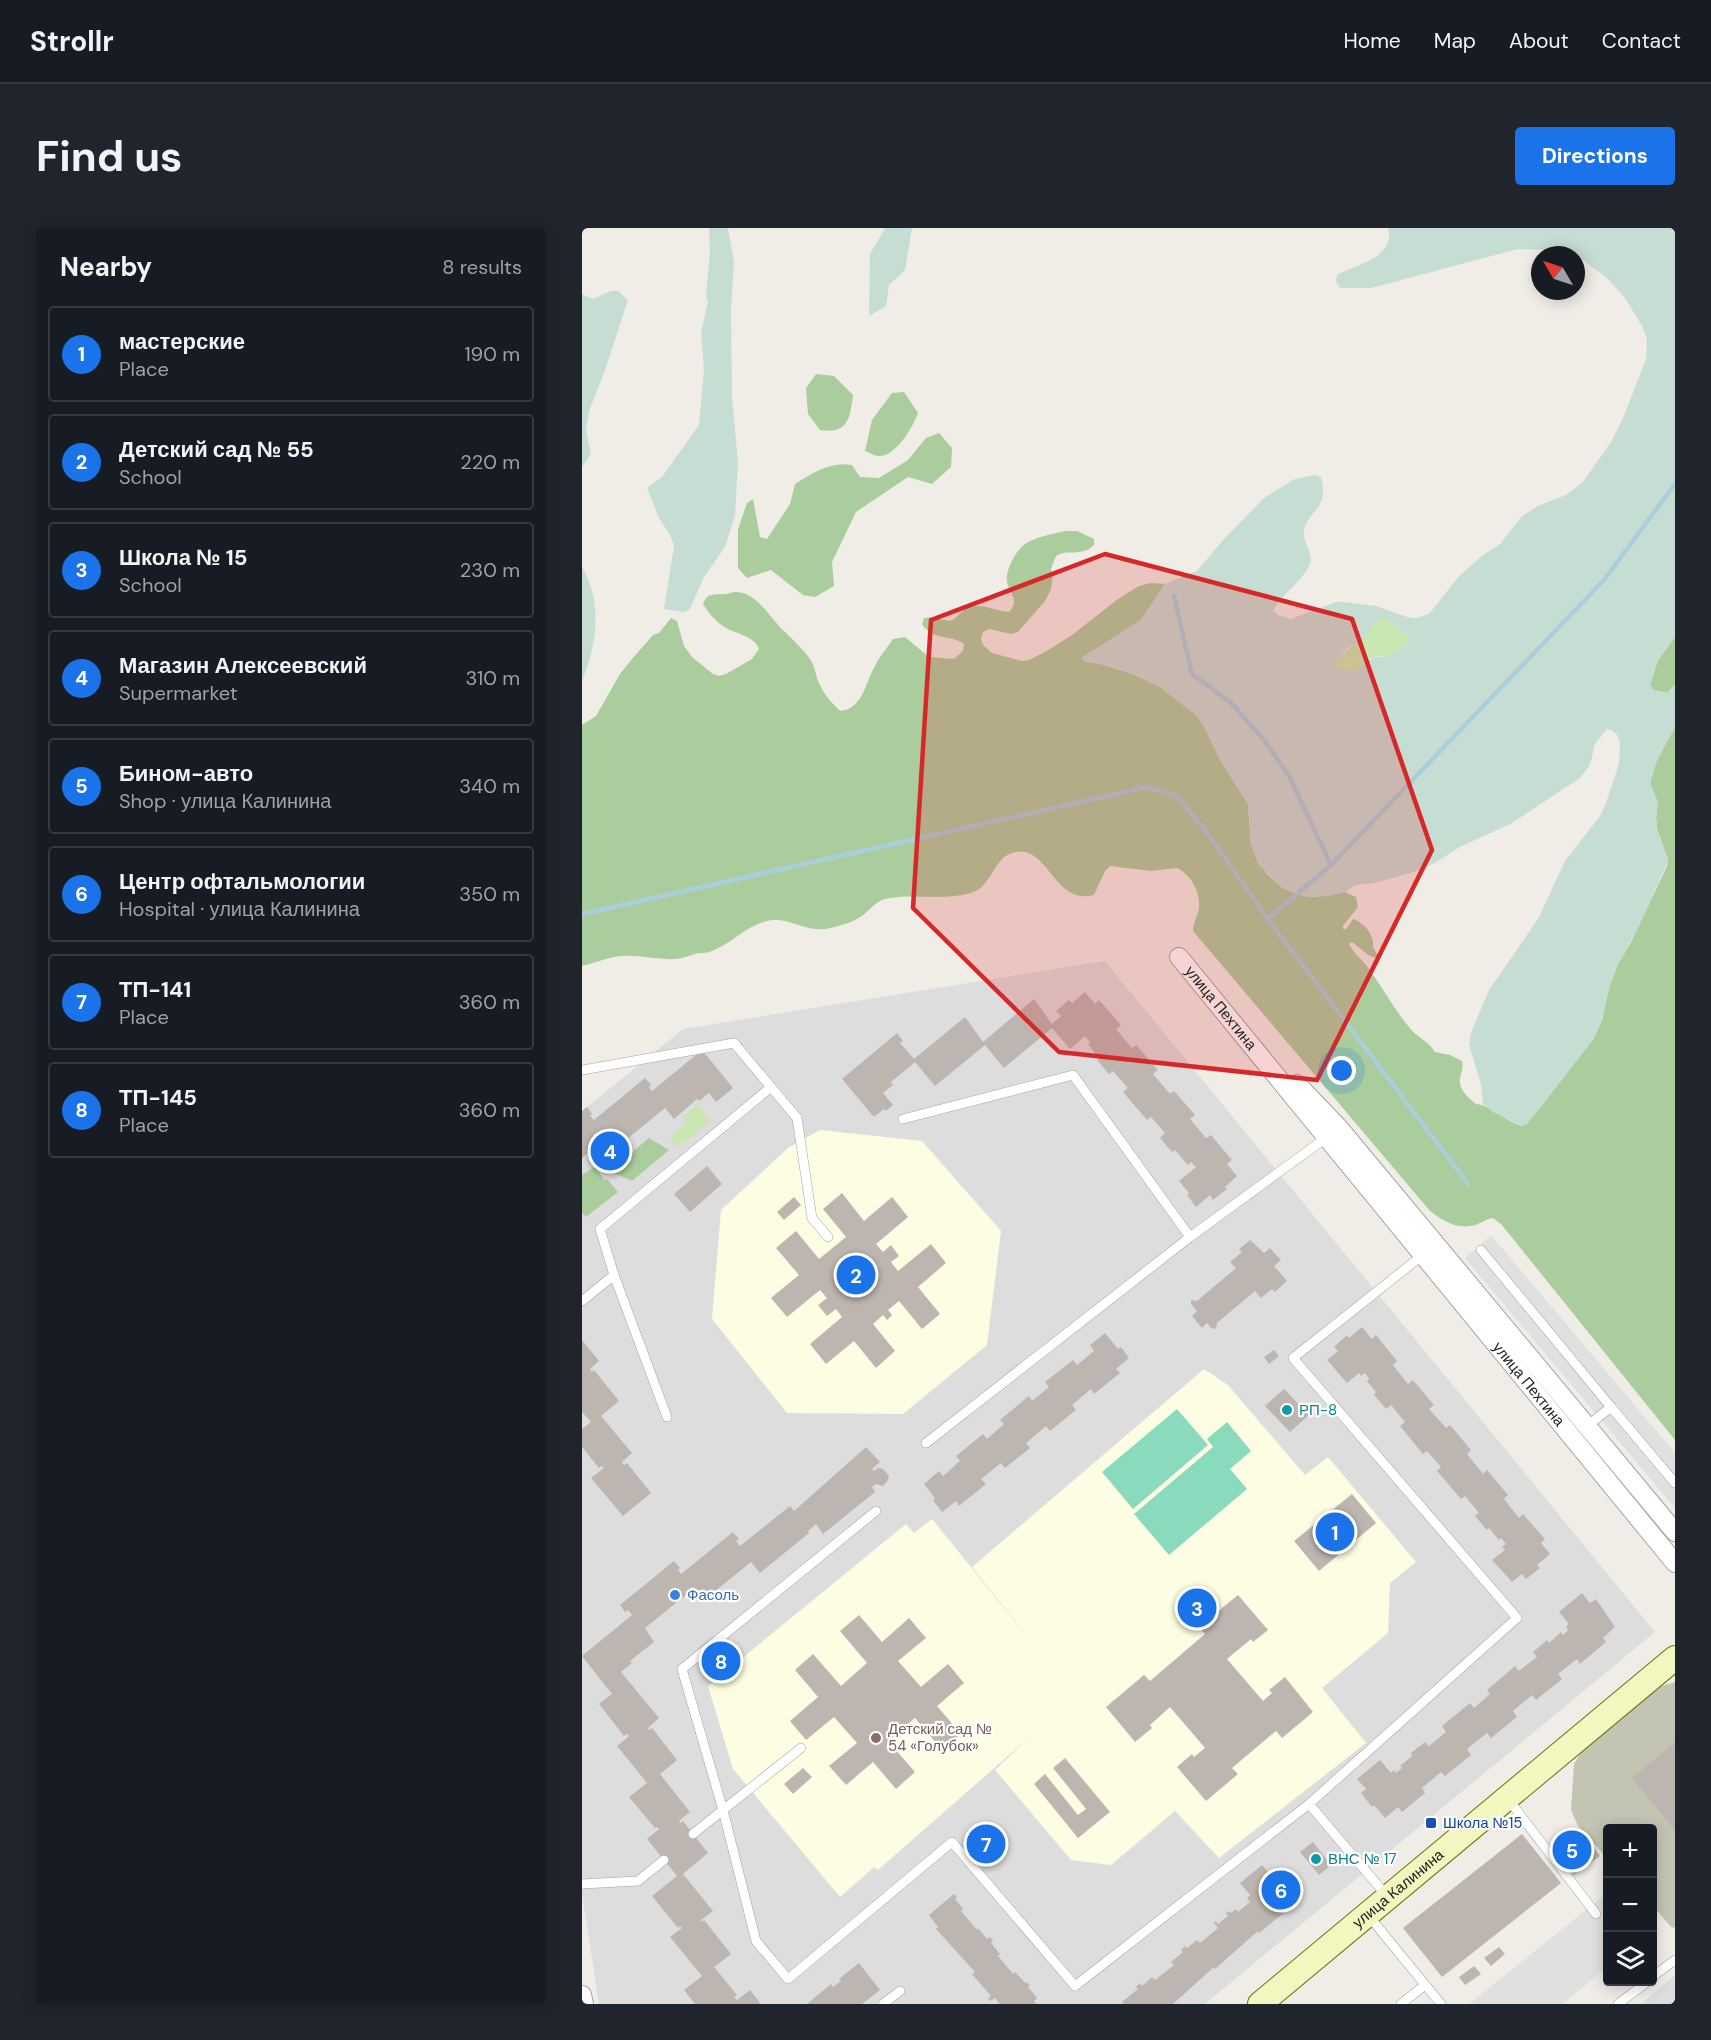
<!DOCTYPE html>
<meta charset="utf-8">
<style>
:root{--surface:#171b24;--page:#20242c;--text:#f1f3f6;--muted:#9ea1a6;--line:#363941;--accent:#1a73e8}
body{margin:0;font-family:"DM Sans",sans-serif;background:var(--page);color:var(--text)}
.controls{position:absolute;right:18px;bottom:18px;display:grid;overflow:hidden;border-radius:6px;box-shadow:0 3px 15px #0003}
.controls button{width:54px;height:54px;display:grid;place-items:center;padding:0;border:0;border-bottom:2px solid var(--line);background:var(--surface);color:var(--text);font:30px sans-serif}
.compass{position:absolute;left:949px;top:18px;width:54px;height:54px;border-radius:50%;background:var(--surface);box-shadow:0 3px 15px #0003;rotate:309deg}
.you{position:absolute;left:760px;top:843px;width:21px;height:21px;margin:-15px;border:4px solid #fff;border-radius:50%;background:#1a73e8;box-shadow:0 0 0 9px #1a73e833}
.badge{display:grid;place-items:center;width:39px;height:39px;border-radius:50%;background:var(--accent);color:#fff;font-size:20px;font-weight:700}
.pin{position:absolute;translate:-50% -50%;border:3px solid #fff;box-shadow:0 2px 6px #0006}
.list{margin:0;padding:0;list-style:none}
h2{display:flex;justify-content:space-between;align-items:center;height:78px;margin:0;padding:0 24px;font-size:26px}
h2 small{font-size:20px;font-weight:400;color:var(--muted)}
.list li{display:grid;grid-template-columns:39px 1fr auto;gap:18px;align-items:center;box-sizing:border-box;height:96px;margin:0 12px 12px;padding:0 12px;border:2px solid var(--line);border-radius:6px}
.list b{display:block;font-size:22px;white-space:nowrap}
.list p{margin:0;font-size:20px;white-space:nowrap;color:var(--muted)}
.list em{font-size:20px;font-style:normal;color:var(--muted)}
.icon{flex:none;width:33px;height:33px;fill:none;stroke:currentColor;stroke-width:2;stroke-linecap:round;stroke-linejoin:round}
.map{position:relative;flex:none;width:1093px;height:1776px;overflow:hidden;border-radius:6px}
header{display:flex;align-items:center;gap:36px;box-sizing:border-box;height:84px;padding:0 30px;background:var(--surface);border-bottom:2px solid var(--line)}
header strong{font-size:28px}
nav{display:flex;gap:33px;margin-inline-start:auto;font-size:21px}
.intro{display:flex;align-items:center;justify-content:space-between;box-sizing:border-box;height:144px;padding:0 36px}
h1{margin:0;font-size:42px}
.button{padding:15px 27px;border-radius:6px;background:var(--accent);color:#fff;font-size:21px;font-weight:700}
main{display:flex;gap:36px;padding:0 36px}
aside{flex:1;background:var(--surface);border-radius:6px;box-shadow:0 3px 15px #0003}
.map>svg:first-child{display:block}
.residential{fill:#dedddd}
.education{fill:#fdfde3}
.construction{fill:#c4c4b3}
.grass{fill:#cae7b1}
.forest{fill:#abcd9e}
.wetland{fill:#c5ddd3;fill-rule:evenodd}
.pitch{fill:#8adabe}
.parking{fill:#e0e0e0}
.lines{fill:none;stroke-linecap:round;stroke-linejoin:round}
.stream{stroke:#aacfdb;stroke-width:4.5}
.building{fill:#bdb6b0}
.lane-casing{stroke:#a4a4a4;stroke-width:10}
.street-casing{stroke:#a4a4a4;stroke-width:20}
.secondary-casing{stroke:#65730b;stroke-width:26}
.lane{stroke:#fff;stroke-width:9}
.street{stroke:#fff;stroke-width:18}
.secondary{stroke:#f2f6bf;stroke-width:24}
.marked{fill:#d62828;fill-opacity:0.2;stroke:#d62828;stroke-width:4.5;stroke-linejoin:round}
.culture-dot{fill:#0f9aa8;stroke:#fff;stroke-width:2}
.shop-dot{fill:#3f7fe0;stroke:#fff;stroke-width:2}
.education-dot{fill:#8d6e63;stroke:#fff;stroke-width:2}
.transit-dot{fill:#1a4fb4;stroke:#fff;stroke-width:2}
.labels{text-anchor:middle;stroke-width:4.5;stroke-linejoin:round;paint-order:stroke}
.street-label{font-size:15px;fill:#202020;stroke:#fff}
.culture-label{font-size:15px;fill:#0d838f;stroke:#fff;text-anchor:start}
.shop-label{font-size:15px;fill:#366cbe;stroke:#fff;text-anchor:start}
.education-label{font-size:15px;fill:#785e54;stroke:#fff;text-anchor:start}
.transit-label{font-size:15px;fill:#164399;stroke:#fff;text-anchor:start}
</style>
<header>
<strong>Strollr</strong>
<nav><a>Home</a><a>Map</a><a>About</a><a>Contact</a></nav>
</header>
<div class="intro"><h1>Find us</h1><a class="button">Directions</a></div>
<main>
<aside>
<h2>Nearby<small>8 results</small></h2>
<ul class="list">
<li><span class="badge">1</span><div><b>мастерские</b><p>Place</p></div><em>190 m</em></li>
<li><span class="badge">2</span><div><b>Детский сад № 55</b><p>School</p></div><em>220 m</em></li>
<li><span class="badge">3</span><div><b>Школа № 15</b><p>School</p></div><em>230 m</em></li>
<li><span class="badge">4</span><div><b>Магазин Алексеевский</b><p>Supermarket</p></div><em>310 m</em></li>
<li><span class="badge">5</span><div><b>Бином-авто</b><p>Shop · улица Калинина</p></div><em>340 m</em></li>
<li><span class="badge">6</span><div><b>Центр офтальмологии</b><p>Hospital · улица Калинина</p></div><em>350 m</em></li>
<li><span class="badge">7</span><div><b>ТП-141</b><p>Place</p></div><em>360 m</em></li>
<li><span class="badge">8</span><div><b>ТП-145</b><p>Place</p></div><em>360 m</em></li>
</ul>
</aside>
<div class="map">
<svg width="1093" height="1776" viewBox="0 0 1093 1776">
<rect width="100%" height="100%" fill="#f0ede7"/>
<!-- residential -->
<path class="residential" d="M523,733L1073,1404L623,1776H17L0,1666V883L101,801Z
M1093,1747V1776H1059Z"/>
<!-- education -->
<path class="education" d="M238,902L340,913L419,1003L405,1117L321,1186L205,1185L130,1091L139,982L206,920Z
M622,1141L646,1157L723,1247L746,1229L834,1334L808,1355L806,1405L740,1460L784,1515L637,1630L593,1583L529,1637L489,1632L413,1542L451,1506L296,1642L292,1639L258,1669L151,1541L126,1458L324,1296L332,1305L350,1291L461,1428L390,1339Z"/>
<!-- construction -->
<path class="construction" d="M1093,1454V1699L1090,1700L1071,1678L1070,1600H1026L1025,1630L996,1598L989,1582L992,1536L1002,1519L1080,1458Z"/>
<!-- grass -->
<path class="grass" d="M802,389L825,407L826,410L825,416L808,428H795L788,430L780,440L774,444L751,439C759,427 763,423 774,415C785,408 789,394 802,389Z
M116,876L129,892L96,920L87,910L104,895L101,889Z"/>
<!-- forest -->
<path class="forest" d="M234,146L252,148L271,167C268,191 266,206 238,202L226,186L224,160Z
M322,164L336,185C331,199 313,230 296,228C292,228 287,224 283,223L290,192L310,165Z
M357,205L370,220L369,239L350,256L326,249L274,284L250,334L252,358L233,369L221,367L189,342L165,350L156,340V301L165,275L171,271L178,309L185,311L208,276L213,256C230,245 250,233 270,237L278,249L297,250L326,232L344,210Z
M483,303H495L512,311V317C498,330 486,320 474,328L469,341L471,347L469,361L463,373L436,404L429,406L408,401L401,404L399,411L401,417L410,425L440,433L447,432L463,424L490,407L536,371L557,358L569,355L583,356L559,392L500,430L551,446L578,459L614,487L622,498L638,532L666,576L669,616L685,646L702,661L726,669L745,668L763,664L774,669L776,679L761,698V701H764L771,691C782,694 793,708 791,719L796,728L793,730L786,727L770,714L767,716C772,726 781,732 787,741C801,760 812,781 827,799C835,810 846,812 853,824L868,827L880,833C882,841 878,845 878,852C877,862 887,870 894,876C906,876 924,893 939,898L957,881L1012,810L1020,792L1027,760L1036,736L1049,714L1085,638L1086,632L1075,601L1074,589L1076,575L1069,557V551L1075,532L1093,499V1212L919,996L911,990C904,991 899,995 893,997C876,1002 861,993 848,983L611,703C611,696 614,691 616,685C621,668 610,647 595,640L569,643L528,638L523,643L512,667C472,678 467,618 434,624C411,627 411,659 389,665C362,673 329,665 303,671C293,674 289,681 281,687C272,694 258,698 248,700C226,706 208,690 190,692C166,695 151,715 130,723C126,725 121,725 116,725C109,727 102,730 94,731C76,732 58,727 40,728C27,729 13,735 0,738V497L14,488L38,446L50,431L71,407L77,405L89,390L95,393L102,418L110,429L131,446L137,448L144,446L170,431L177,421C172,407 152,406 141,398C131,391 127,385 121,376C125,364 133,367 144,366C147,366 150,364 153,364C176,364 188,391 203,404C212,413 221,421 228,431C233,438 233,445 236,453C241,465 249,474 258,483C281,481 283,455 293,438C297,429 305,420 311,411L323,409L347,429L372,431L381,423L382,416C369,406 350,413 340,396L342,390C351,387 365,395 370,392C376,389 379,383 385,380C400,374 412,383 427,384C438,373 428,366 425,354C423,343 433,323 443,316C453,309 471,306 483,303Z
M1093,409V457L1085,465L1071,462L1068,456L1076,432Z
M67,910L87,922L50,953L32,945L43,930Z
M14,938L36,964L4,989L0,985V947Z"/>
<!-- wetland -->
<path class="wetland" d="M127,0H146L152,34L149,82L150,169L156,234L153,288L143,319L122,349L108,381L102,384L82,381L92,318L88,307L77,290L65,260L80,249L117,197L122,142L119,105L126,74L124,68L128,24Z
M303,0H330L323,42L307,57L304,78L287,88L288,26Z
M806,0H1093V409L1076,432L1068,456L1071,462L1085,465L1093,457V499L1075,532L1069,551V557L1076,575L1074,589L1075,601L1086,633L1055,702L1036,736L1027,760L1020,792L1012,810L945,896L939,898L911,884L901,876L899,856L887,817L889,805L907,762L956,691L983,633L1018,588L1024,575L1037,536L1038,515L1036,508L1031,503L1025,501L1012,517L1010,530L1006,540L998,550L930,595L878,619L851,636L835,643L793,655L774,657L763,664L751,667L726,669L702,661L676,636L669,616L666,576L638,532L622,498L614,487L578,459L551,446L528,438L504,434L499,430L559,392L583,356L615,343L642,311L682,270L713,251L733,247L739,249C748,283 725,281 722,304C721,317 734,327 726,340C717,356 699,367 691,383L696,387L709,391L754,374H761L794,378L828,390H835L847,386L878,347L900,328L918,316L940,288L958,277L984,267L1000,255L1029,214L1042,188L1064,131L1065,111L1060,98L1043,70L1026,51L1005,35L994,27L981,24L967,22L936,21L789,60H758L754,54L755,47C775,36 814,30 806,0ZM802,389L825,407L826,410L825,416L808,428L791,429L774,444L751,439L764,421L780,412L792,396Z
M29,63H36L46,72L22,145L7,183L4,202L9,226L0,239V66L11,71Z
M0,339C21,374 15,417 0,453Z"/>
<!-- pitch -->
<path class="pitch" d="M595,1181L626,1217L551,1281L520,1244Z
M645,1194L669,1223L648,1241L665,1261L587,1327L552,1286L631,1219L625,1211Z"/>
<!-- parking -->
<path class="parking" d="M34,915L50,931L23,952L10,936Z
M909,1007L1093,1225V1280L883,1030Z
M1025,1665V1739L981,1776H887Z"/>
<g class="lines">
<!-- stream -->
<path class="stream" d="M592,368L610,446L649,475L682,512L707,548L749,637L686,691
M749,637L1022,352L1093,256
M0,686L565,559L595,568L626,606L686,691L886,956"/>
</g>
<!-- building -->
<path class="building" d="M503,764L513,776L517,772L539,797L534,801L550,820L554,817L576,842L571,846L588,866L592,863L613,887L608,891L624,910L629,907L650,932L645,936L655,948L643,959L645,961L631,972L628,967L614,979L605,967L607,965L597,953L614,939L609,934L606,937L593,922L590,924L578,910L583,905L569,889L565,892L541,864L546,860L531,843L527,846L515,832L517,831L506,816L508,814L503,808L488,821L470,800L422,840L403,817L353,858L333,834L309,854L311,857L301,865L311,877L304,883L302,881L292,889L260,851L315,805L321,813L318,815L332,831L383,789L401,814L452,771L470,796L479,788L474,783L487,772L490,775Z
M120,822L151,860L134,874L127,865L117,873L115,871L92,891L83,880L34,920L25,909L0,930V883L5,879L10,886L8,888L12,892L63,850L69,857L67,859L70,863Z
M125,938L140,956L108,984L92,966Z
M260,965L282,993L310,969L326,989L294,1016L301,1024L309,1017L317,1028L309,1034L316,1043L349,1016L364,1035L336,1059L358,1086L340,1101L317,1073L306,1082L310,1087L305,1092L301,1087L291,1096L313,1123L294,1140L272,1113L244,1136L228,1116L260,1089L254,1081L245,1088L236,1077L245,1070L238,1062L205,1089L189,1070L217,1047L194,1020L214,1003L237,1031L264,1009L241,981Z
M212,969L219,977L202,992L195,984Z
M668,1012L682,1025L688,1020L699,1032L692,1038L705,1053L693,1064L690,1061L679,1070L673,1063L635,1095L634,1101L629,1100L625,1095L620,1100L610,1088L615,1083L609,1076V1072L615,1073L654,1040L648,1034L660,1024L657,1021Z
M780,1099L790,1111L794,1107L815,1133L811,1137L826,1156L831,1152L852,1177L847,1181L864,1200L868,1197L889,1222L885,1226L901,1246L905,1242L926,1267L922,1271L937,1290L941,1286L963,1311L959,1315L968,1326L955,1337L958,1340L944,1351L940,1346L930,1354L910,1332L923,1322L920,1319L924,1316L919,1310L917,1312L907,1300L905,1302L893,1288L897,1285L883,1268L879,1271L855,1243L859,1239L845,1223L841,1226L818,1198L823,1194L809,1177L804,1181L792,1167L794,1164L785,1153L787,1151L783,1145L779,1148L777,1145L765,1155L745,1132L756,1123L752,1119L765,1107L767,1110Z
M523,1105L536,1121L539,1119L547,1130L534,1141L538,1145L512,1166L509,1161L490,1177L494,1182L468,1203L464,1198L444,1215L448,1220L423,1240L419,1235L399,1251L404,1256L377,1278L374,1273L360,1284L351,1272L353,1270L342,1256L357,1243L361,1248L378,1233L374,1228L401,1206L405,1211L422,1196L418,1192L447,1168L450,1173L467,1159L463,1154L491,1132L495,1137L512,1123L508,1117Z
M0,1112L17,1133L8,1141L10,1144L12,1142L37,1173L19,1188L50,1225L40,1234L42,1237L45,1235L69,1265L41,1288L9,1250L22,1240L20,1238L17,1240L0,1219V1201L9,1194L0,1184Z
M692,1122L697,1128L687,1136L682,1129Z
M702,1161L727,1187L708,1204L683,1178Z
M284,1219L298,1234L290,1241L292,1243L296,1240L301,1241L307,1248L306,1252L301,1258L294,1256L290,1259L293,1264L241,1306L234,1296L226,1303L227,1305L178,1345L169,1334L121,1373L110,1362L63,1400L72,1414L48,1433L50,1435L39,1444L77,1490L66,1500L67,1502L70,1500L95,1532L78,1546L108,1584L97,1593L98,1595L101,1593L126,1625L101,1646L131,1683L119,1692L120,1694L122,1692L149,1726L132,1739L155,1767L152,1769L155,1772L168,1762L179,1776H113L102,1762L120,1748L88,1709L100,1700L98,1698L96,1700L70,1668L95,1648L65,1611L77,1601L75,1599L73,1600L47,1569L65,1555L35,1518L47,1508L45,1506L42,1508L17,1476L30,1466L0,1428L50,1387L46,1382L43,1384L38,1377L92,1333L98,1340L96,1342L99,1346L151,1304L157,1311L154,1313L158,1318L208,1278L212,1283Z
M770,1266L794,1295L737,1343L712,1313Z
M1000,1365L1008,1375L1014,1371L1033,1399L1021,1410L1024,1414L998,1436L995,1431L976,1446L980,1451L954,1472L950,1467L931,1483L935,1489L909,1510L905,1505L885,1521L889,1527L863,1548L859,1544L840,1560L843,1565L820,1584L816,1579L803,1590L792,1577L790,1579L779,1565L784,1561L775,1551L798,1532L809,1545L812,1542L814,1545L820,1540L818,1538L830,1528L829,1525L843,1514L847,1518L864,1504L860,1498L888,1475L892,1480L908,1466L905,1462L933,1438L937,1443L955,1429L951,1424L965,1412L967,1415L979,1404L981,1407L986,1402L984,1399L987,1396L977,1384Z
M656,1367L686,1402L671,1414L669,1411L645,1431L681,1473L690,1465L687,1462L703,1449L731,1484L700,1510L694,1503L650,1540L656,1546L624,1573L595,1539L610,1526L612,1529L623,1520L588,1479L568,1497L570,1500L553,1514L524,1479L562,1447L568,1453L623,1406L617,1399Z
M277,1387L300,1414L327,1390L344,1410L316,1433L339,1459L366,1436L382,1455L355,1478L379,1506L360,1522L333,1490L306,1513L333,1544L314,1561L291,1534L264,1557L247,1538L275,1515L252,1489L224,1512L208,1493L236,1469L213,1442L231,1426L259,1458L285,1435L258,1403Z
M143,1418L155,1430L135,1448L124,1435Z
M1093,1514V1602L1050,1550Z
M483,1530L528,1584L496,1610L452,1556L463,1546L496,1587L504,1581L471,1540Z
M221,1540L230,1549L211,1566L202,1556Z
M401,1601L418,1621L407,1630L390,1611Z
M940,1606L979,1655L860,1749L821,1700Z
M1004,1608L1018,1628L992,1647L978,1628L985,1623L983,1620L991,1614L993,1617Z
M731,1614L749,1637L737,1647L718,1624Z
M680,1637L689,1647L694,1643L705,1657L702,1659L712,1671L702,1680L704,1683L677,1705L676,1703L633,1741L632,1739L591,1776H542L540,1774L556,1761L554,1759L558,1755L560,1758L570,1749L573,1752L592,1737L589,1734L601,1724L599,1722L603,1718L605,1720L615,1712L618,1715L636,1700L632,1695L634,1693L636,1696L646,1688L644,1685L647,1683L649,1685L654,1681L656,1684L668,1674L665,1670L668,1667L658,1655Z
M372,1666L375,1669L373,1671L381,1681L379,1683L395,1702L396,1700L405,1711L408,1709L411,1713L409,1715L418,1726L416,1728L431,1746L433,1744L443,1755L445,1754L448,1758L446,1759L455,1770L452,1773L455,1776H418L413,1770L409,1773L406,1770L409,1768L390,1746L393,1744L354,1701L356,1699L347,1687Z
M917,1719L923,1726L909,1738L902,1730Z
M277,1735L298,1762L280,1776H225L249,1756L251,1759L259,1753L257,1751Z
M892,1738L899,1746L883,1757L877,1749Z"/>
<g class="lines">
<defs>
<path id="lane" d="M0,842L152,815L189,859
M321,891L491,847L608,1009
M899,1022L1029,1179L1004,1199
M32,1047L85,1189
M0,1073L32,1047L18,1001L189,859L215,890L230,990L246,1009
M1029,1179L1093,1255
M344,1215L608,1009L745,909
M219,1520L141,1582L174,1713L206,1751L370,1614L493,1758L727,1576L935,1390L711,1130L842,1026
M926,1571L1014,1686
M727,1576L805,1668
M111,1606L141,1582L100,1441L294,1283
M0,1656L56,1653L82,1632
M786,1687L859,1776
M1070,1749L1093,1732
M301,1776L318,1763
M819,1776L843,1757
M1036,1776L1065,1754"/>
<g id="street">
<path id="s1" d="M597,729L1093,1335"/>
<path d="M715,856L757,900L1093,1304"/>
<path d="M0,1767L2,1776"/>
</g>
<g id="secondary">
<path id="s2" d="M678,1776L1093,1430"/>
</g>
</defs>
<!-- lane casing -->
<use href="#lane" class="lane-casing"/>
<!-- street casing -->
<use href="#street" class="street-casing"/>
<!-- secondary casing -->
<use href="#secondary" class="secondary-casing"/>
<!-- lane -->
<use href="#lane" class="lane"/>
<!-- street -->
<use href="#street" class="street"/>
<!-- secondary -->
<use href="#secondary" class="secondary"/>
</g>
<!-- marked area -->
<path class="marked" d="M523,326L770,391L850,622L735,852L477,824L331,680L349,392Z"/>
<!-- markers -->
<g class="culture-dot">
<circle cx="705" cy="1182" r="6"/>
<circle cx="734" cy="1631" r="6"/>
</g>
<circle class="shop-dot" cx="93" cy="1367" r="6"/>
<circle class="education-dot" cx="294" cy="1510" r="6"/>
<rect class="transit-dot" x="843" y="1589" width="12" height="12" rx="3"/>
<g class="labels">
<!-- street labels -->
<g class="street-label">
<text dy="5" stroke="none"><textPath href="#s1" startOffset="66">улица Пехтина</textPath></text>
<text dy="5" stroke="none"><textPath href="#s1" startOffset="552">улица Пехтина</textPath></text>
<text dy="5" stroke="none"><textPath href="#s2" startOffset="180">улица Калинина</textPath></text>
</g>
<!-- culture labels -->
<g class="culture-label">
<text x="717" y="1187">РП-8</text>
<text x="746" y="1636">ВНС № 17</text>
</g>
<!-- shop labels -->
<g class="shop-label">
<text x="105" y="1372">Фасоль</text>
</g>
<!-- education labels -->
<g class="education-label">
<text x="306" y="1506">Детский сад №<tspan x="306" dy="17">54 «Голубок»</tspan></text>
</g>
<!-- transit labels -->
<g class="transit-label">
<text x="861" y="1600">Школа №15</text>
</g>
</g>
</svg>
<div class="controls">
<button>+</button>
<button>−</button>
<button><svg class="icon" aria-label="layers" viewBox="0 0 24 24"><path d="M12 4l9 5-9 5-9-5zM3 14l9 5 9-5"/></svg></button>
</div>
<svg class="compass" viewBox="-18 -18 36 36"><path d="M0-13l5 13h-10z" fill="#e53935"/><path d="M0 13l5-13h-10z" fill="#9ea1a6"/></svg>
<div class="you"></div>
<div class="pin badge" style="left:753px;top:1304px">1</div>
<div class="pin badge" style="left:274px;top:1047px">2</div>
<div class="pin badge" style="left:615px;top:1380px">3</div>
<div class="pin badge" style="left:28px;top:923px">4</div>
<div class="pin badge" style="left:990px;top:1622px">5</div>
<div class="pin badge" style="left:699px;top:1662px">6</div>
<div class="pin badge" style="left:404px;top:1616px">7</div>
<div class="pin badge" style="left:139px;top:1433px">8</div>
</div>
</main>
